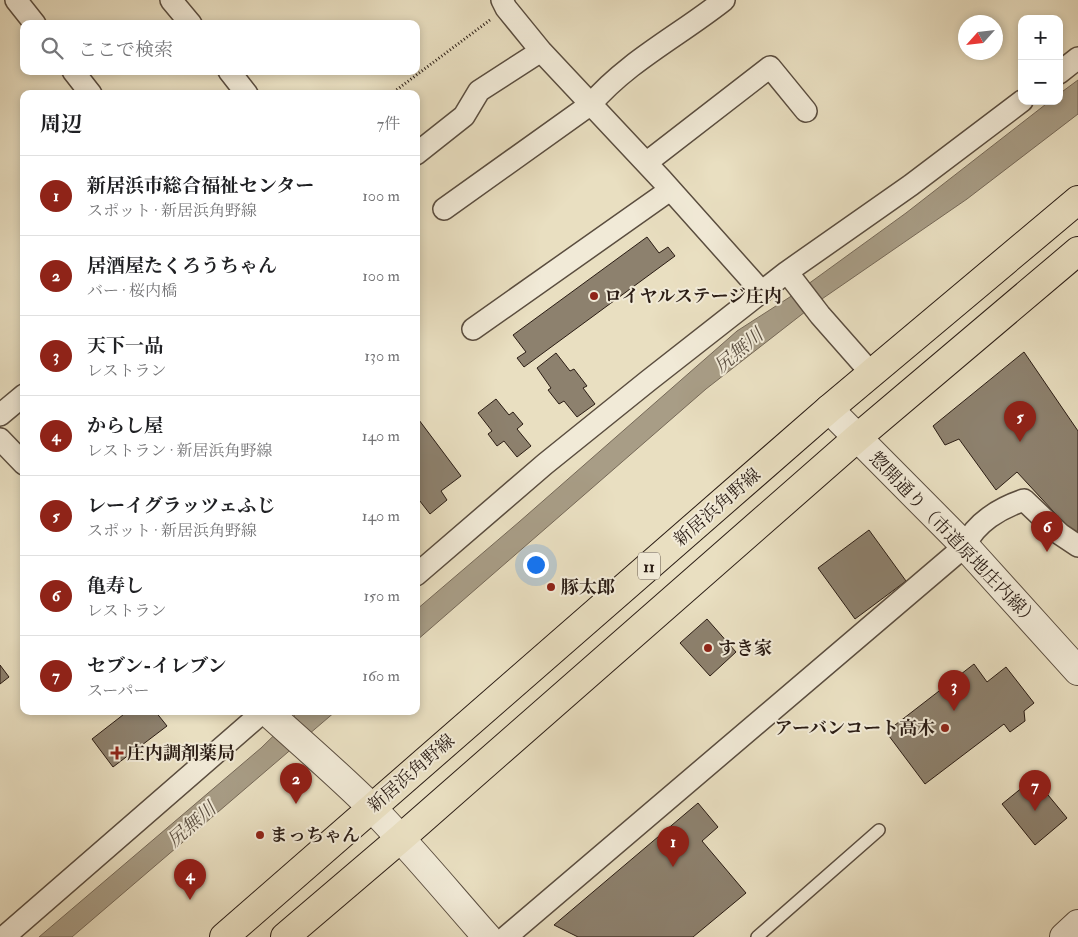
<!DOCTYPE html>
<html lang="ja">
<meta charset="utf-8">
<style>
:root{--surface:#fff;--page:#f6f6f6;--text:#202124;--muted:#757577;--line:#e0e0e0;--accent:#8f2418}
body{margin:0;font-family:"IM FELL Double Pica","Noto Serif JP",serif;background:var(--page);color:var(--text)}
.controls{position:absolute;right:15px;top:15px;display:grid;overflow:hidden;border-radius:10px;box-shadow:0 2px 8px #0003}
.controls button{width:45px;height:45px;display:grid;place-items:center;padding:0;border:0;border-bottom:1px solid var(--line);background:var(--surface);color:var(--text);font:25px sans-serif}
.compass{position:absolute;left:958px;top:15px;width:45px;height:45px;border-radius:50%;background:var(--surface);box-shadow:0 2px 8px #0003;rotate:243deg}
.you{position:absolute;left:535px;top:564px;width:18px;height:18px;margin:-12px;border:4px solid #fff;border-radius:50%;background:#1a73e8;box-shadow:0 0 0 8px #1a73e833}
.badge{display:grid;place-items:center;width:32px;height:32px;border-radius:50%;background:var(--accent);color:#fff;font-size:16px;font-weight:700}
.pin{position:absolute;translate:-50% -41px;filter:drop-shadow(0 1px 2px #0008)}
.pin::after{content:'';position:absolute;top:26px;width:18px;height:15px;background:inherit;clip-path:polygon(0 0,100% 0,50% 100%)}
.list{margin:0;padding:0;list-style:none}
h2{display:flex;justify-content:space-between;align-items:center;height:65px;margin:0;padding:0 20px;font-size:21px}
h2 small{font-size:16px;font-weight:400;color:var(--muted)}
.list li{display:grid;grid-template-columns:32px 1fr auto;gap:15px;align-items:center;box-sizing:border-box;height:80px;padding:0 20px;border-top:1px solid var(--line)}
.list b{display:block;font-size:19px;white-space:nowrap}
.list p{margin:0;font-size:16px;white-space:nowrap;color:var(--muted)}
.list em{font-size:16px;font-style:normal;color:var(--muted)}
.icon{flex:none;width:28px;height:28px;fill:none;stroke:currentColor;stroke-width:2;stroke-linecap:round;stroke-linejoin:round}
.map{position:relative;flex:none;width:1078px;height:937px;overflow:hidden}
.search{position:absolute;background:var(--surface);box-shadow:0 2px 8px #0003;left:20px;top:20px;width:400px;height:55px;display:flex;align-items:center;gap:12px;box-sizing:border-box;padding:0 18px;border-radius:10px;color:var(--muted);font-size:19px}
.panel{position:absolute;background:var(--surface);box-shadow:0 2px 8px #0003;left:20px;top:90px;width:400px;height:625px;border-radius:10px}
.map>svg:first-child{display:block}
.water{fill:#a89d86;stroke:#766958}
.building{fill:#8d816e;stroke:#2a1c14}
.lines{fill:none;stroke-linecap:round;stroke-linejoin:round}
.service-casing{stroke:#5a4d3f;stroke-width:14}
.minor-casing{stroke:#5a4d3f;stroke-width:24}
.tertiary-casing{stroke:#5a4d3f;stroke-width:30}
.primary-casing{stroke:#2a1c14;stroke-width:30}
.path{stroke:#2a1c14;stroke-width:3;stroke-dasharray:1 2.5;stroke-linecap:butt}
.service{stroke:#f1ead7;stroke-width:11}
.minor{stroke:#f1ead7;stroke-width:21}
.tertiary{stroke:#f1ead7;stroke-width:28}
.primary{stroke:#e9dfc1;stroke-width:28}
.poi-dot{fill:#8f2418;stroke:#f1ead7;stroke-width:2}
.labels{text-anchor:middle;stroke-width:4;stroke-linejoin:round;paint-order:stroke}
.shield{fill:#f1ead7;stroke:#665a4e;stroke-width:1}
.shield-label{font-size:16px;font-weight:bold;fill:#2a1c14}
.poi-label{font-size:18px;font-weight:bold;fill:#2a1c14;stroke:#f1ead7;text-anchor:start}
.street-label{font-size:18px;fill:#2a1c14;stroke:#f1ead7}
.water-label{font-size:19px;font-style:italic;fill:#5c5042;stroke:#f1ead7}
</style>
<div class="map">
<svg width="1078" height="937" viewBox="0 0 1078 937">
<rect width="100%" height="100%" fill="#e9dfc1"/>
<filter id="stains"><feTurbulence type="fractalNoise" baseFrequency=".004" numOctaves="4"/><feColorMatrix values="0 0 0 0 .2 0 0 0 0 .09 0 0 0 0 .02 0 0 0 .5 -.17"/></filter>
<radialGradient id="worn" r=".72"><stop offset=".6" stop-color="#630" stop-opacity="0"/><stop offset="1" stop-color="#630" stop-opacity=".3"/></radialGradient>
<!-- water -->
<path class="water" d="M1078,80V114L967,199L819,301L706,389L416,641V610L519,522L737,331L793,295L906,213L1050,101H1059V94Z
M299,711H336L72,937H39L261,748Z"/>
<!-- building -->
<path class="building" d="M647,237L659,253L668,247L675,256L524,367L517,358L526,352L513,335Z
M1024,352L1078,431V534L1076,536L1017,472L996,490L959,439L945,445L933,426Z
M556,353L570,371L574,369L587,386L583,388L595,404L577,417L564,401L559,404L548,390L551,388L537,368Z
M496,399L509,415L513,412L523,424L517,429L531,446L517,457L504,441L497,446L488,434L492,431L478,413Z
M416,416L461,476L441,491L447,500L430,514L416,496Z
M869,530L906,581L855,619L818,568Z
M707,619L736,652L710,676L680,643Z
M974,664L987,682L1006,667L1034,703L1024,711L1025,721L1010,732L1004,724L925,784L886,732Z
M0,665L9,677L0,684Z
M128,711H155L167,726L113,767L92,739Z
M1034,778L1067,818L1035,845L1002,804Z
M698,803L718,827L702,841L746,893L693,937H578L554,925Z"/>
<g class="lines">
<defs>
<path id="service" d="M757,937L879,830"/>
<path id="minor" d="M16,0L35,24
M171,0L191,24
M502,0L506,8L541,51L662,180L762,292
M73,71L91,94
M229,71L247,94
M1059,73L1078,58
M416,154L464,116L479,91L541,51
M646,163L770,67L806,111
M444,209L591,104C628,61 680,35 724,0
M787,272L820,315L872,374
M473,329L670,190
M0,415L24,395
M0,439L24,464
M416,575L545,464L648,381L787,272L911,185L1022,101
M4,937L264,711
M506,937L965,546C975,523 1000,508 1024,500L1060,534L1078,546"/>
<path id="tertiary" d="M829,409L965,546L1078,671
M273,717C306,747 340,776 372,808C412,849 449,894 487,937
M1064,937L1078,924"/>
<path id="primary" d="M224,937L829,409L1078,200
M285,937L401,838L857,438L1078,251"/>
</defs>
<!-- service casing -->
<use href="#service" class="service-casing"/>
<!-- minor casing -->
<use href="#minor" class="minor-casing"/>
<!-- tertiary casing -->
<use href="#tertiary" class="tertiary-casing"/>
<!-- primary casing -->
<use href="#primary" class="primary-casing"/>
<!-- path -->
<path class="path" d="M391,94L490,20"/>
<!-- service -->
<use href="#service" class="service"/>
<!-- minor -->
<use href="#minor" class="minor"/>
<!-- tertiary -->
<use href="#tertiary" class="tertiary"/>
<!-- primary -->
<use href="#primary" class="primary"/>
</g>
<!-- markers -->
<g class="poi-dot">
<circle cx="594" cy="296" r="5"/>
<circle cx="551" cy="587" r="5"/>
<circle cx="708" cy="648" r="5"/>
<circle cx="945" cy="728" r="5"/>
<path d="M114.5 745.5h5v5h5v5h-5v5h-5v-5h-5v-5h5z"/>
<circle cx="260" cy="835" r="5"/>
</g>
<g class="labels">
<!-- shield labels -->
<rect class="shield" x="638" y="552.5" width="22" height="27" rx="4"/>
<g class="shield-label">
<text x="649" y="572">11</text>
</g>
<!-- poi labels -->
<g class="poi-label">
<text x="604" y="302">ロイヤルステージ庄内</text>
<text x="561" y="593">豚太郎</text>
<text x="718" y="654">すき家</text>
<text x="935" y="734" text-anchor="end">アーバンコート高木</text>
<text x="127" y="759">庄内調剤薬局</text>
<text x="270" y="841">まっちゃん</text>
</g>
<!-- street labels -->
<g class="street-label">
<text transform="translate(717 507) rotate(-41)" y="6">新居浜角野線</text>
<text transform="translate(954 539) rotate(46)" y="6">惣開通り（市道原地庄内線）</text>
<text transform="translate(411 773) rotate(-41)" y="6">新居浜角野線</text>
</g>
<!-- water labels -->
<g class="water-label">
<text transform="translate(738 350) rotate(-40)" y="7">尻無川</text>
<text transform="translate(191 824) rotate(-41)" y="7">尻無川</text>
</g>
</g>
<rect width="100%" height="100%" filter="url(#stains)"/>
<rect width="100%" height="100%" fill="url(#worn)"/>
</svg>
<div class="controls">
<button>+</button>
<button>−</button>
</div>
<svg class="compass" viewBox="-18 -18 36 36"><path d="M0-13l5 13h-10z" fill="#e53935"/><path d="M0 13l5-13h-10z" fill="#757577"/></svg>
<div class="you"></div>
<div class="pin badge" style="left:673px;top:867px">1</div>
<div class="pin badge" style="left:296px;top:804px">2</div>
<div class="pin badge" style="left:954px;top:711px">3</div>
<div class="pin badge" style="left:190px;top:900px">4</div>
<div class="pin badge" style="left:1020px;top:442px">5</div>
<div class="pin badge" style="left:1047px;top:552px">6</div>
<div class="pin badge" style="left:1035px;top:811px">7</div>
<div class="search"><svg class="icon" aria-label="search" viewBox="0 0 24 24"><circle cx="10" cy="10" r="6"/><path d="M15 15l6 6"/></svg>ここで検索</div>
<section class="panel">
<h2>周辺<small>7件</small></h2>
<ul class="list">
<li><span class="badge">1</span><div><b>新居浜市総合福祉センター</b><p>スポット · 新居浜角野線</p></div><em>100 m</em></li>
<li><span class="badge">2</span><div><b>居酒屋たくろうちゃん</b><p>バー · 桜内橋</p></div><em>100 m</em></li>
<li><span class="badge">3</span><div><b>天下一品</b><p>レストラン</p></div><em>130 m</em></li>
<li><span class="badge">4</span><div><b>からし屋</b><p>レストラン · 新居浜角野線</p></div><em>140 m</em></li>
<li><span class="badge">5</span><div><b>レーイグラッツェふじ</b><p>スポット · 新居浜角野線</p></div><em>140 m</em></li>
<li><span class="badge">6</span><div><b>亀寿し</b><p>レストラン</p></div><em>150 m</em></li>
<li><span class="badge">7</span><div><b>セブン-イレブン</b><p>スーパー</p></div><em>160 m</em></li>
</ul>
</section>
</div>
